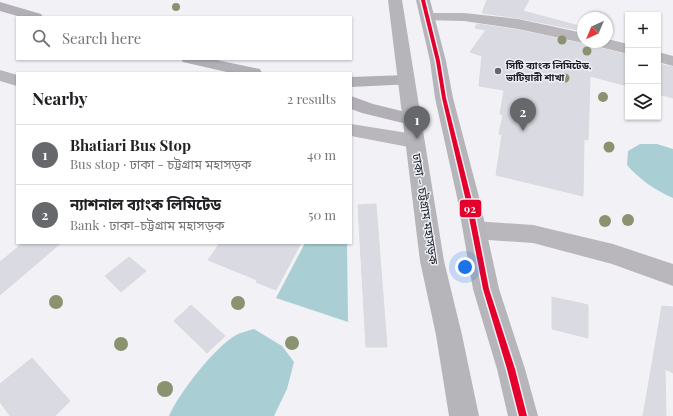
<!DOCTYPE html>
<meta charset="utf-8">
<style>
:root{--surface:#fff;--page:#f6f6f6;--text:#202124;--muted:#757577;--line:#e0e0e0;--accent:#67686c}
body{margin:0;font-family:"Playfair Display","Noto Sans Bengali",serif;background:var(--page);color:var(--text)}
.controls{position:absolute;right:12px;top:12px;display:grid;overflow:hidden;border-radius:0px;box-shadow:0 1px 3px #0004}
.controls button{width:36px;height:36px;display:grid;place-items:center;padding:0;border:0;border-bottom:1px solid var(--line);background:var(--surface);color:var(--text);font:20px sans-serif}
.compass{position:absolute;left:577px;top:12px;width:36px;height:36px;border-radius:50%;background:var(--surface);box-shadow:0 1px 3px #0004;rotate:224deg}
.you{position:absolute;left:465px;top:267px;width:14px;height:14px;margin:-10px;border:3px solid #fff;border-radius:50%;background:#1a73e8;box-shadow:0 0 0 6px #1a73e833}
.badge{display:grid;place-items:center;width:26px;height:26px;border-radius:50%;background:var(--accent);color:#fff;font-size:13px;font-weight:700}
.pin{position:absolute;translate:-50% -33px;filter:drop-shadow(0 1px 2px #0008)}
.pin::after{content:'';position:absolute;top:21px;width:14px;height:12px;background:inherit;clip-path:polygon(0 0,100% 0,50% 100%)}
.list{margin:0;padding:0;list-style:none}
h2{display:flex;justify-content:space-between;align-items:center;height:52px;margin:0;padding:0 16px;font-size:17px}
h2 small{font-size:13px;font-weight:400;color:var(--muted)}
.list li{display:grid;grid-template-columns:26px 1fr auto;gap:12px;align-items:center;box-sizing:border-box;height:60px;padding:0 16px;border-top:1px solid var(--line)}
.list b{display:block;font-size:15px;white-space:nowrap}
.list p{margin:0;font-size:13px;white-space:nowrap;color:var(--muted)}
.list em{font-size:13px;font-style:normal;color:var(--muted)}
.icon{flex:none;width:22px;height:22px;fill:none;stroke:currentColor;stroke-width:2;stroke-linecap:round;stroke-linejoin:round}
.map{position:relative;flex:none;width:673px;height:416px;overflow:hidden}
.search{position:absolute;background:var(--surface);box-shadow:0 1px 3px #0004;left:16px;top:16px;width:336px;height:44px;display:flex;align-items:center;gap:10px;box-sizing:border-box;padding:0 14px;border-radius:0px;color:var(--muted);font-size:15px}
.panel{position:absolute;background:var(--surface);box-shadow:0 1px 3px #0004;left:16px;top:72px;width:336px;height:172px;border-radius:0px}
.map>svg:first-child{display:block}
.water{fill:#a9cfd4}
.building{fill:#d9dae2;stroke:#dadade}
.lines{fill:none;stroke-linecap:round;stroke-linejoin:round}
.street{fill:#b9b7bc;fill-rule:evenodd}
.primary{fill:#b2b0b6;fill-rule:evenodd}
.highway{fill:#b6b5ba;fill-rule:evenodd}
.bus-1-casing{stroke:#eef0f9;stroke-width:3}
.bus-1{fill:#e4002b;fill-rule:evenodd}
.tree{fill:#8a9270}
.poi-dot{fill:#67686c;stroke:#eef0f9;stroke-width:1.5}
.labels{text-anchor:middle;stroke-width:3;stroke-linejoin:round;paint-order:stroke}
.far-poi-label{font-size:10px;font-weight:bold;fill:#1d1e21;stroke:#eef0f9;text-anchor:start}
.street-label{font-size:12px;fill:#1d1e21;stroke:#eef0f9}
.line-badge{stroke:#eef0f9;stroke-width:1.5}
.badge-label{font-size:11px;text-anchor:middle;font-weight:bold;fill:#fff}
</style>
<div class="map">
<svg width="673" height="416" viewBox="0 0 673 416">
<rect width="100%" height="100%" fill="#f1f1f6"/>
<!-- water -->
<path class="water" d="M640,144H657L673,149V198C655,190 640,180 627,165L628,151Z
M305,243H347L348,322L276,298Z
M254,329L282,346L294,362L287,389L274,416H169C179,393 214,348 236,335C242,332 248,331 254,329Z"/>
<!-- building -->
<path class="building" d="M487,0H529L523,11L583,27V31L518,18L482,13Z
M477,24L518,30L583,44L589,42L592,46L628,55V86L590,76L588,140L584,139L583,196L496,175L502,135L499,134L503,115L500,114L504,90L479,86L482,56L470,52L486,30L475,28Z
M658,64L673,67V98L658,94Z
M376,204L387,347H366L358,205Z
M23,243H61L0,295V262Z
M220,243H301L276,290L256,282L257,280L208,260Z
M129,257L146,271L121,292L105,276Z
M552,297L588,305V338L552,329Z
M191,305L225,336L207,353L174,321Z
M662,306L673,307V373L665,369L666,416H643Z
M32,358L70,401L55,416H10L0,402V384Z"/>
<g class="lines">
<!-- street -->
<path class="street" d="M428,13H464L518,19L583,33V42H586L583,43L518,29L464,21L423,20L421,17L423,14Z
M607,39L628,44V54L592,45L590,42H607Z
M658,52L673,56V66L658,62Z
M0,70L17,75V86L0,81Z
M351,124L414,134L421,136L424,141L421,146L414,148L351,136Z
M474,221L533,225L613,244L673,264V286L612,264L533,243L474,239L466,237L463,230L466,223Z"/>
<!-- primary -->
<path class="primary" d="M0,2L41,14L43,17H21L0,11Z
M181,59H212L260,69L262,73H231L183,62Z
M406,75L412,76L415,80L412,84L351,87V77Z
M351,96L373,104L418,115L420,119L418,123L411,125L362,113L351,109Z"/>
<!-- highway -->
<path class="highway" d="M388,0H402L444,261L462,335L479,416H449L436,335L420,261Z
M416,0H430L446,61L453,98L479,197L499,289L525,369L538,416H508L497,369L473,289L457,197L435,98L430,61Z"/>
<defs>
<path id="bus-1" d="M421,0H425L440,61L446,98L471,197L489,289L515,369L527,416H519L507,369L483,289L465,197L442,98L436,61Z"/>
</defs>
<!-- bus-1 casing -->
<use href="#bus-1" class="bus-1-casing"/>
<!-- bus-1 -->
<use href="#bus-1" class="bus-1"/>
</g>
<!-- trees -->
<g class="tree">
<circle cx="176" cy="7" r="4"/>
<circle cx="562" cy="40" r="4.5"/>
<circle cx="587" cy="51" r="4.5"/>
<circle cx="565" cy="78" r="4.5"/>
<circle cx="603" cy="97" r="5"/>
<circle cx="609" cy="147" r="5.5"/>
<circle cx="628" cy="220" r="6"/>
<circle cx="605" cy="221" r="6"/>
<circle cx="56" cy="302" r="7"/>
<circle cx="238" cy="303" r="7"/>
<circle cx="292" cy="343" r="7"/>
<circle cx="121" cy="344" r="7"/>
<circle cx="165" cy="389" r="8"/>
</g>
<!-- markers -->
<circle class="poi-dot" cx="498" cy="71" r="4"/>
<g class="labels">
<!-- far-poi labels -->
<g class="far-poi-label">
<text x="506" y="69">সিটি ব্যাংক লিমিটেড,<tspan x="506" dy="12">ভাটিয়ারী শাখা</tspan></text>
</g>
<!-- street labels -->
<g class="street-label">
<text transform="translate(425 209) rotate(81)" y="4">ঢাকা - চট্টগ্রাম মহাসড়ক</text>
</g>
</g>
<rect class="line-badge" x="459" y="199" width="23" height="19" rx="4" fill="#e4002b"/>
<g class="badge-label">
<text x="470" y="213">92</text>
</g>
</svg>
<div class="controls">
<button>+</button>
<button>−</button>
<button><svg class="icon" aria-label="layers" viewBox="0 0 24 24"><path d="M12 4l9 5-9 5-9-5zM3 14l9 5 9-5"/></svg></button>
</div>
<svg class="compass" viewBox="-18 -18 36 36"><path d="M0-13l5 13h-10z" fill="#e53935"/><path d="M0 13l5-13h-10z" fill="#757577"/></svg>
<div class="you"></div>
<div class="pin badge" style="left:417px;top:139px">1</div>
<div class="pin badge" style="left:523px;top:131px">2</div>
<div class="search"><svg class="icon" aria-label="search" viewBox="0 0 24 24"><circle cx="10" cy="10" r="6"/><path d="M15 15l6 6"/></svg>Search here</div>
<section class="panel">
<h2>Nearby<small>2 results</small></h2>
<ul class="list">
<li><span class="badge">1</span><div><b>Bhatiari Bus Stop</b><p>Bus stop · ঢাকা - চট্টগ্রাম মহাসড়ক</p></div><em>40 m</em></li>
<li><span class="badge">2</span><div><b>ন্যাশনাল ব্যাংক লিমিটেড</b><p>Bank · ঢাকা-চট্টগ্রাম মহাসড়ক</p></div><em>50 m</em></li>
</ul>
</section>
</div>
